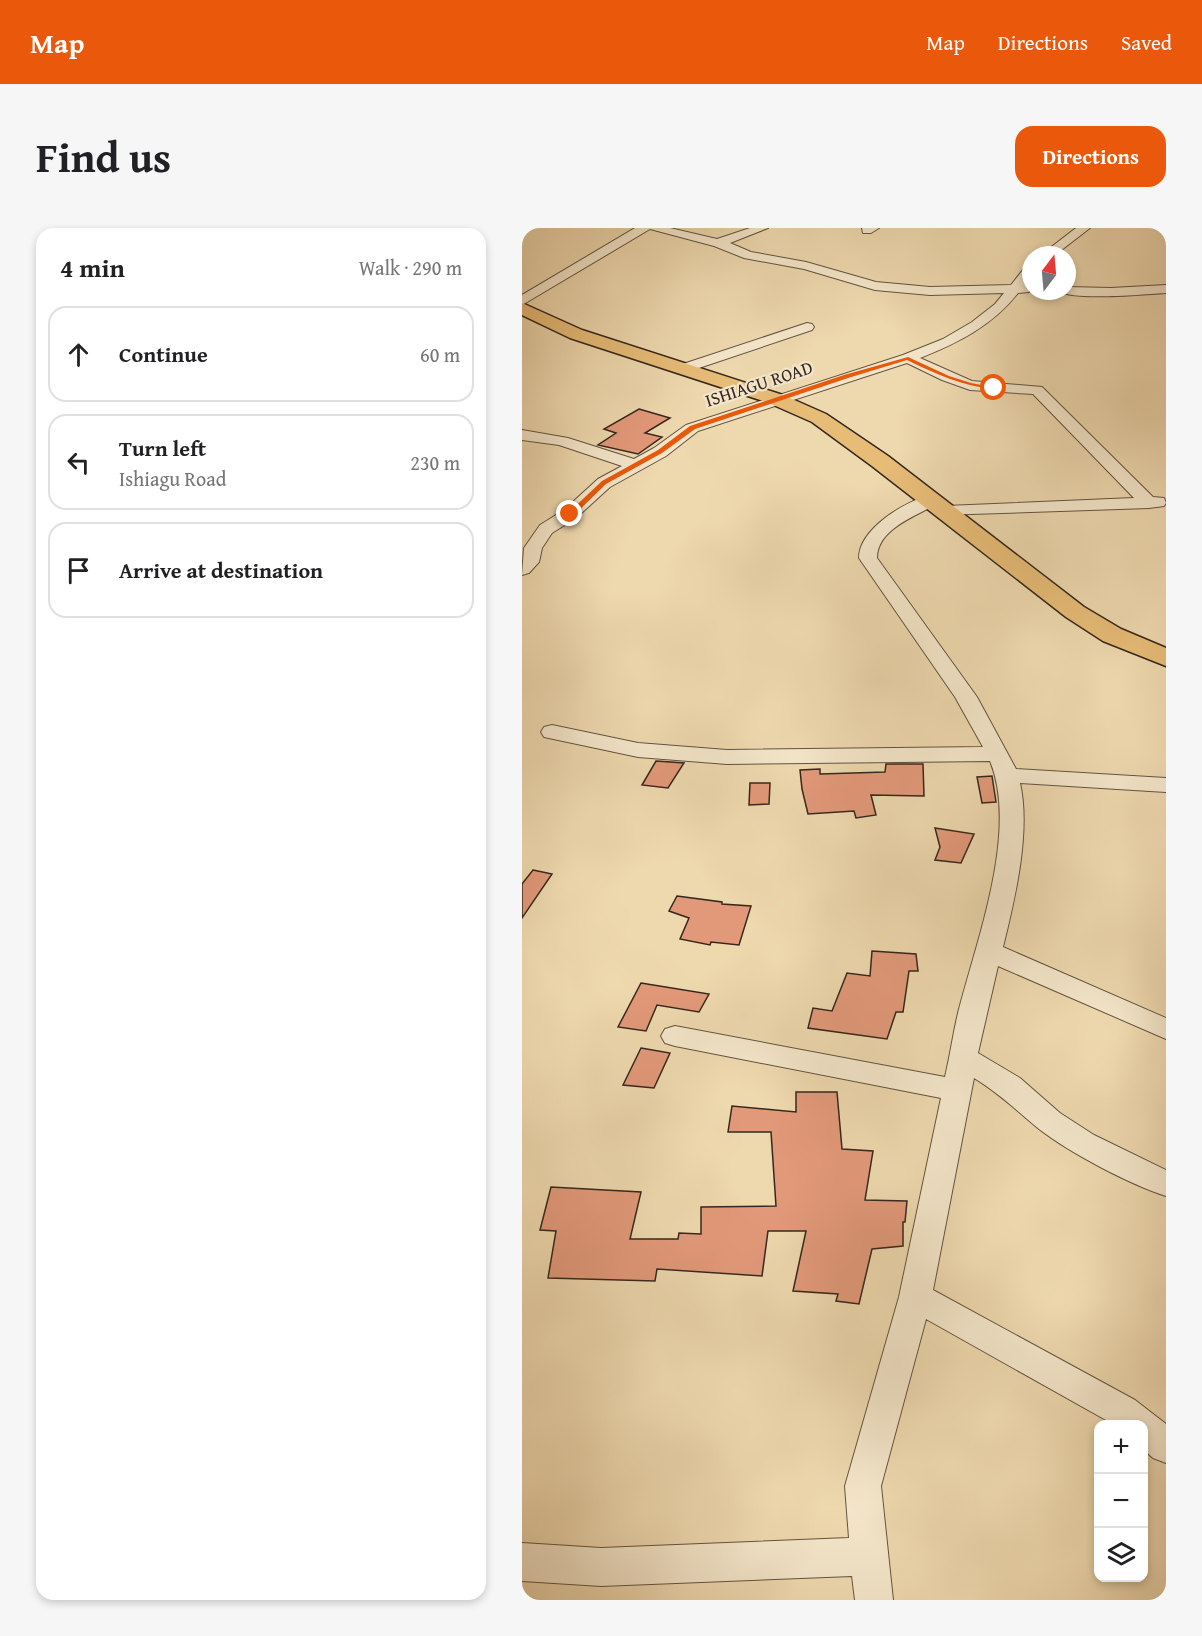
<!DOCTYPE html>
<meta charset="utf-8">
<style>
:root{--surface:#fff;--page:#f6f6f6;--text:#202124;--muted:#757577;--line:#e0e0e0;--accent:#ea580c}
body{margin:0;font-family:"Gentium Book Plus",serif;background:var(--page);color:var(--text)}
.controls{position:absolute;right:18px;bottom:18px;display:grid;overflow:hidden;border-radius:12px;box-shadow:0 3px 9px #0003}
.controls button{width:54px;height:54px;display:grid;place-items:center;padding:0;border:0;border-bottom:2px solid var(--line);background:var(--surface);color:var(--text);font:30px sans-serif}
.compass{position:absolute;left:500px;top:18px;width:54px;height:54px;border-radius:50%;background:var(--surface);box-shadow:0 3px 9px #0003;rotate:16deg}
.stop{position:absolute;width:18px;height:18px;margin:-14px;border:4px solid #ea580c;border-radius:50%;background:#fff}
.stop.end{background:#ea580c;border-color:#fff;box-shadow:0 2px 6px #0008}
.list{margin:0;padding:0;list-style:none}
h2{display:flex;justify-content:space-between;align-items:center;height:78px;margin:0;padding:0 24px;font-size:26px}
h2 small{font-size:20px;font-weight:400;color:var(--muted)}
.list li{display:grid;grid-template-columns:39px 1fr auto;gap:18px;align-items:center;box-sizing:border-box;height:96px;margin:0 12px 12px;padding:0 12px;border:2px solid var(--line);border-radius:18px}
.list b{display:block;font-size:22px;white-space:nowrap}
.list p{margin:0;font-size:20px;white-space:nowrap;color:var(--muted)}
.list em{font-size:20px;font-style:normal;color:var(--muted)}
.icon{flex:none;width:33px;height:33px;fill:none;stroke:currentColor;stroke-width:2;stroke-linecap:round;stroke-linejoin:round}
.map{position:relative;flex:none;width:644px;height:1372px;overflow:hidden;border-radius:18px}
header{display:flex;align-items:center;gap:36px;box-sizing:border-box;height:84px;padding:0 30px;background:var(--accent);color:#fff}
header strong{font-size:28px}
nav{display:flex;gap:33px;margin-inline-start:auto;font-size:21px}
.intro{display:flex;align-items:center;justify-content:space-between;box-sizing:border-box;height:144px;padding:0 36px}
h1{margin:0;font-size:42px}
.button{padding:15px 27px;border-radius:18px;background:var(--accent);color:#fff;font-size:21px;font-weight:700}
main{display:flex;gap:36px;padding:0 36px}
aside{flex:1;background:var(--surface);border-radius:18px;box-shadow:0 3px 9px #0003}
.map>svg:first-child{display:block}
.building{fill:#e2997a;stroke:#35271e;stroke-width:1.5}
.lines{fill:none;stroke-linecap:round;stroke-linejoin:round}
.minor-casing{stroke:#635342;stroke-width:2}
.major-casing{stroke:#35271e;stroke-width:3}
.minor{fill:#f4e6ca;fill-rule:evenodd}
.major{fill:#e7bc77;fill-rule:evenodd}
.route{fill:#ea580c}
.labels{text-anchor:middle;stroke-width:4.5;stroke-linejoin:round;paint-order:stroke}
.far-street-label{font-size:18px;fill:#35271e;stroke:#f4e6ca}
</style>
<header>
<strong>Map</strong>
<nav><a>Map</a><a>Directions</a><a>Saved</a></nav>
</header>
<div class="intro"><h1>Find us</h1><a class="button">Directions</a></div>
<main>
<aside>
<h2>4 min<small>Walk · 290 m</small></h2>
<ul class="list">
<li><svg class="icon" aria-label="ahead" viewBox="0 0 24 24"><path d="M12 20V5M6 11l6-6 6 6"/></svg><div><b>Continue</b></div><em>60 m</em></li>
<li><svg class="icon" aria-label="left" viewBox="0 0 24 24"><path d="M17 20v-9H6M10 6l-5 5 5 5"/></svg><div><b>Turn left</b><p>Ishiagu Road</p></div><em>230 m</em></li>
<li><svg class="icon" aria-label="arrive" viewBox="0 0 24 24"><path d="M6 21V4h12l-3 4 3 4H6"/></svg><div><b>Arrive at destination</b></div></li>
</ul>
</aside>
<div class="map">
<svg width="644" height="1372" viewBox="0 0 644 1372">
<rect width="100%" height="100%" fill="#eed8ae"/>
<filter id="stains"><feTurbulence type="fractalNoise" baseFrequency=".00333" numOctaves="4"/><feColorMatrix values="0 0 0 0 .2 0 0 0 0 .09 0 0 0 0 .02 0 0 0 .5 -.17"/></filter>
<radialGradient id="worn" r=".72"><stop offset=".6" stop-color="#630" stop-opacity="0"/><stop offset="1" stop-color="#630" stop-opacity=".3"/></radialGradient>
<!-- building -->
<path class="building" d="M117,181L148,190L123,205L140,209L116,226L76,217L94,205L82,201Z
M134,533L162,535L146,560L120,557Z
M364,536H401L402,568L349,567L354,587L334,590L332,583L286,586L280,561L278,542L298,541V546L363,544Z
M470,548L474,574L460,575L455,549Z
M228,555H248L247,576L227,577Z
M413,600L452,606L439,635L413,632L418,619Z
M11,642L30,646L0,690V656Z
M155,668L200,674V676L229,678L217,717L189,714L188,717L158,711L167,690L147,683Z
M350,723L394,726L396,743H387L381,784H374L365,811L286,800L291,780L310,783L325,745L348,748Z
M119,755L187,766L177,784L135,777L124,803L96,799Z
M119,820L148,825L132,860L101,857Z
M274,864H315L320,921L351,923L343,972L385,973L383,994H381V1018L350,1021L337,1076L314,1073L316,1066L271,1063L284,1003H246L240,1048L135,1041L133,1053L26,1050L34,1003L18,1002L29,959L119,964L108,1011H156L157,1005L179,1006V979L254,978L249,904H206L210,878L274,884Z"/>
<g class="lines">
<defs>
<path id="minor" d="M113,0H148L195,11L228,0H246L208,15L229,24L284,34L354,54L408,59L489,57L504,38L509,37V49L503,57L509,61L507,64L496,65C470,98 436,115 398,130L450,153L520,159L631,269L642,270L644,275L642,278L627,280L418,287L415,283L418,279L424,278L612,270L511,166L448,162L420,152L385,135L176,203L144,228L88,259L54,290L30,305L20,320L17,334L7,345L0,347L2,320L18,297L42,282L76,251L100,238L37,217L0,212V202L46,210L112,231L132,220L164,197L381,127L421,111L450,94L473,76L482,65L408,67L353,62L282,41L222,30L192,18L128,1L0,77V67Z
M340,0H357L349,5H341Z
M554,0H568L533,27H519Z
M644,57V65C626,66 549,73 538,63H545V59L589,60Z
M285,95L290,96L292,99L290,102L165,144H155L153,141L155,138Z
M409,267L415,268L418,272L415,276C394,288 355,301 355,330L455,469L494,541L644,550V564L498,555C509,603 493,671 481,719L644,790V811L476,738L456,825L498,850L538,885L572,907L644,942V968C607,956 548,925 517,901C494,882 478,866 452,850L411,1062L613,1172L644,1196V1235L631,1230L622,1222V1196H591L404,1091L359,1258L371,1372H333L330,1348L79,1358L0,1353V1315L79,1320L327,1310L323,1258L377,1069L419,870L153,818L143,815L139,808L143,801L153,798L423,849C428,828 431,806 436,785C454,714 497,603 468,533L205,536L116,529L22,509L19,504L22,499L30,497L116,515L205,522L461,519L433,469L337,330C337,301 383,273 409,267Z"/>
<path id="major" d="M0,75L60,102L261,167L304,186L366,228L562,379L599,401L644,420V438L581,413L544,389L350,238L290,194L247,175L48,110L0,87Z"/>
</defs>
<!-- minor casing -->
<use href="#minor" class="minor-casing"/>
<!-- major casing -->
<use href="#major" class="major-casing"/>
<!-- minor -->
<use href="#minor" class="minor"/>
<!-- major -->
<use href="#major" class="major"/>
</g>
<!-- route -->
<path class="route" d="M386,129L427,148L449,155L475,160L472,161C440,158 414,146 385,132L326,150L173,201L140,225L84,256L51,288L45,286L80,253L136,222L168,198L322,147Z"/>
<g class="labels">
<!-- far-street labels -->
<g class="far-street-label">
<text transform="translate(237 156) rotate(-18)" y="6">ISHIAGU ROAD</text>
</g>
</g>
<rect width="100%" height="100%" filter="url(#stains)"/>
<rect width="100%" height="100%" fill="url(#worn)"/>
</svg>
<div class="controls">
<button>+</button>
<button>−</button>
<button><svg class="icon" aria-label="layers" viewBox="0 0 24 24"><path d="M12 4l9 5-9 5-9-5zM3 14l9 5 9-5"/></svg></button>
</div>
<svg class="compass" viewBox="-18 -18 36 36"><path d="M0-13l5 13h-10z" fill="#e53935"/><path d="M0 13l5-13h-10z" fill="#757577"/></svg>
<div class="stop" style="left:472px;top:160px"></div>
<div class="stop end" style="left:48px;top:286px"></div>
</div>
</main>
